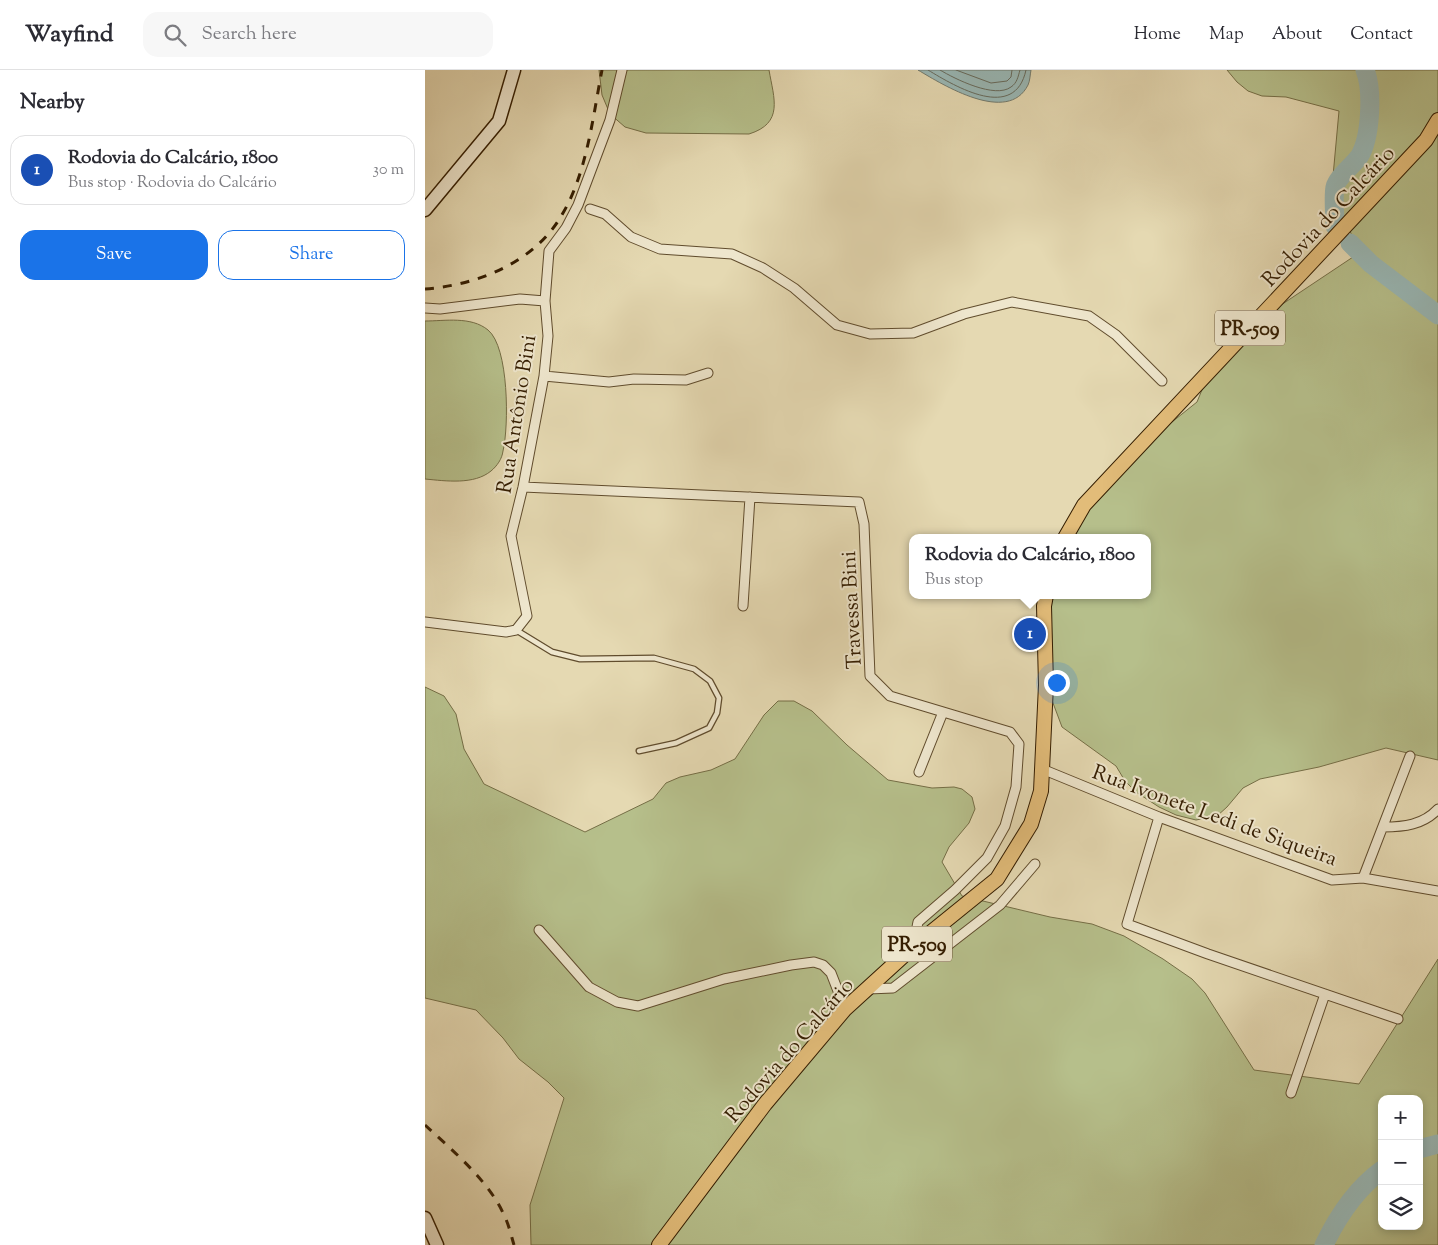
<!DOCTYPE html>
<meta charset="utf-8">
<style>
:root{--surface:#fff;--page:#f7f7f7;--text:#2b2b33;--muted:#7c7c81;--line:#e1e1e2;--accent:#1a73e8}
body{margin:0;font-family:"Sorts Mill Goudy",serif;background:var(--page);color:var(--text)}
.controls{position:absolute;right:15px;bottom:15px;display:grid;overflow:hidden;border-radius:10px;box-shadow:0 2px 8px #0003}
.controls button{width:45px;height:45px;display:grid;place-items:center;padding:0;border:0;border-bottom:1px solid var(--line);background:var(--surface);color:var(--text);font:25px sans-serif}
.you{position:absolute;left:631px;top:612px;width:18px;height:18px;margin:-12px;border:4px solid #fff;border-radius:50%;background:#1a73e8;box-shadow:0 0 0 8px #1a73e833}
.badge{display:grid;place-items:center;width:32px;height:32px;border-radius:50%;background:var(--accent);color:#fff;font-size:16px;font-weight:700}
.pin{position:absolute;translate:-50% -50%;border:2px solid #fff;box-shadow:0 1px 5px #0006}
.popup{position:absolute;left:484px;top:464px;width:242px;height:65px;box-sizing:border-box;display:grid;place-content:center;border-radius:10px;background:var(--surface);filter:drop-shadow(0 1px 4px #0005);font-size:16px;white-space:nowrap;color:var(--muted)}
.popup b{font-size:19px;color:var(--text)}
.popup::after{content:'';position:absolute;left:50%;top:100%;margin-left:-10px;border:10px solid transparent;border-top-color:var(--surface)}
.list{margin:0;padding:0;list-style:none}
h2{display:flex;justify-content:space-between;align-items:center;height:65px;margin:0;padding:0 20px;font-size:21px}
h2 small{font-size:16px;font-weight:400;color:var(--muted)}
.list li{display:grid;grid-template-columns:32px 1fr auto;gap:15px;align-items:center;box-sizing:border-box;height:70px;margin:0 10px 10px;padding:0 10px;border:1px solid var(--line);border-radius:15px}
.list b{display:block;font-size:19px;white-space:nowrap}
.list p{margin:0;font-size:16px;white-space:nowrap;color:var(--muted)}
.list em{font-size:16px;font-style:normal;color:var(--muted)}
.actions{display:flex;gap:10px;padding:15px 20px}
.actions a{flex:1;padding:11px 0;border:1px solid var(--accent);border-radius:15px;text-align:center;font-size:18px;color:var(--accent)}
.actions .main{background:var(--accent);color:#fff}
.icon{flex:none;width:28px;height:28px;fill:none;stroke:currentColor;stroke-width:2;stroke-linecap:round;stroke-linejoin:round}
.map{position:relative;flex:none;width:1013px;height:1175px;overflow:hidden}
header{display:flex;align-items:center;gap:30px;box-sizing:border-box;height:70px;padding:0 25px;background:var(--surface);border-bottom:1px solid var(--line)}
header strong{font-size:24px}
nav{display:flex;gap:28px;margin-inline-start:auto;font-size:18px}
.search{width:350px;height:45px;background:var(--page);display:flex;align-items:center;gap:12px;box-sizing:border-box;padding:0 18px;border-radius:15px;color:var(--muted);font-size:19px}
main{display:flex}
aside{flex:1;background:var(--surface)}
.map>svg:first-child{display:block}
.green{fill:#b6bf8b;stroke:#756e46;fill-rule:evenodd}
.water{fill:#99b8b6;stroke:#717a6e}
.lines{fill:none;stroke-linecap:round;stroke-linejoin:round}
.shore{stroke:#666a5c;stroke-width:1}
.river{stroke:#99b8b6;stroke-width:19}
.lane-casing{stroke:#604c2d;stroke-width:7}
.street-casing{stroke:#604c2d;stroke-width:11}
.secondary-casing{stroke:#341d01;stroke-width:15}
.primary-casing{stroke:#341d01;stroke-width:16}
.lane{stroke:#eee6cd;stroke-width:4.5}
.street{stroke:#eee6cd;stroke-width:9}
.secondary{stroke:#eee6cd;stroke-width:12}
.primary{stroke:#e2bc79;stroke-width:14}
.rail{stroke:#341d01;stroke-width:3;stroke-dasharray:9 9;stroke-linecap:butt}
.labels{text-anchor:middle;stroke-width:4;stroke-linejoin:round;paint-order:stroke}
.shield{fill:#eee6cd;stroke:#6c593e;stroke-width:1}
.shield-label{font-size:20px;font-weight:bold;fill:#341d01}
.street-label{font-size:21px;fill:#341d01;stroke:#eee6cd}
</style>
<header>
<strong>Wayfind</strong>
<div class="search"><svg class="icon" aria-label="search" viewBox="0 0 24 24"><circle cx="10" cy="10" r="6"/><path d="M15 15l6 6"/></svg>Search here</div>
<nav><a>Home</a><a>Map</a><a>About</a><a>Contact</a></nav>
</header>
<main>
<aside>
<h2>Nearby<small></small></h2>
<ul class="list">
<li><span class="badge" style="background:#1a4fb4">1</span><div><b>Rodovia do Calcário, 1800</b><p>Bus stop · Rodovia do Calcário</p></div><em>30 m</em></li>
</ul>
<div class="actions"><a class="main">Save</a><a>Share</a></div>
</aside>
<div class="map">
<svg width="1013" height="1175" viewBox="0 0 1013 1175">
<rect width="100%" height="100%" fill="#e5d9b2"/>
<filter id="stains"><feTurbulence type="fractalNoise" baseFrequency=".004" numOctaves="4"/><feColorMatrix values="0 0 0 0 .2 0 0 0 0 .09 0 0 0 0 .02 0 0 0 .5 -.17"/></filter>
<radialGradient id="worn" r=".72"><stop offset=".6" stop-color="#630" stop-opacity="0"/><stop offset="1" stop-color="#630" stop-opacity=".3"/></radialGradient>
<!-- green -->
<path class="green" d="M174,0H344C349,29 359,53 324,64L221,63L200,57L185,44L177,25Z
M802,0H1013V690L961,678L894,697L835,709L818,718L802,737L792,746L771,750L751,745L734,737L711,722L700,711L691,696L637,657L625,625V525H722V468H644L666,436L718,381L747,352L772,332L781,310L845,240L859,233L934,183L907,117L914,41L861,27L837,26L823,21L812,12Z
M0,251C20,251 46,246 63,260C84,277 84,356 78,381C77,389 72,396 66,401C49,415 21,411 0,409Z
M0,617L19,626L31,644L39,679L59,714L160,762L228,729L241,713L255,707L286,700L310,689L339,645L353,631H369L387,641L422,675L463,710L507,718L529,717L537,719L547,727L550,739L544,753L524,777L517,792L537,826L625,847L667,854L699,866L738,889L767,909L780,923L829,1000L934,1014L1013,889V1175H106L105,1135L139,1028L123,1012L94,989L78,968L51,940L0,928ZM957,1029H994V1156H957Z"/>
<!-- water -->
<path class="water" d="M493,0H606C605,5 605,11 603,15C583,55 518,15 493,0Z"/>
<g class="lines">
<!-- shore -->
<path class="shore" d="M503,0C531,17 590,52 601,0
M515,0C530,9 570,29 586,17C592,13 593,7 595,0
M531,0L566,13L582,11L586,7L587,0"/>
<!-- river -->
<path class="river" d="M910,156C910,145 908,127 910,117C912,108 928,95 934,87C946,68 948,20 940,0
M925,173L946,194L1013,245
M994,1079L1013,1074
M899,1175C912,1148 932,1118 957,1100"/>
<defs>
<path id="lane" d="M91,560L127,582L155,589L229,588L269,599L285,611L294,628L292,643L284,658L251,673L214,681"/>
<path id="street" d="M165,139L180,144L206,167L235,179L307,184L338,198L369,218L412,255L445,264L488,263L539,244L587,232L664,246L691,265L737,311
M0,238L15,239L95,229L120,231
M119,306L184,312L209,309L261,310L283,303
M98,417L434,432L439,454L445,606L465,626L585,662L594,674L591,717L580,756L562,788L530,820L493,852L488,877
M318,536L325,427
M0,552L81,562L91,560L102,546L86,466L98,417L119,306L123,266L120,231L124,181L141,158L153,135L185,50L197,0
M617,699L734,747L907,810L938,808L1013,821
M494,702L518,642
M734,747L702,854L783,884L973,949
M958,757C979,757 998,755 1013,739
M938,808L985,686
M114,860L164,917L192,932L213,936L299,909L366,895L389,892L398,895L406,903L420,939
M443,919L468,918L575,835L610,794
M866,1023L900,924"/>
<path id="secondary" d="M0,140L74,51L89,0
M0,1148L12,1175"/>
<path id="primary" d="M640,468L659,435L1001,70L1013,50
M234,1175L340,1034L420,939L488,877L572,809L606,754L616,721L621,615L619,536L621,525"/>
</defs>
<!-- lane casing -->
<use href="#lane" class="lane-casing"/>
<!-- street casing -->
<use href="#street" class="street-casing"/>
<!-- secondary casing -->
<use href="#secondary" class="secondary-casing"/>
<!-- primary casing -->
<use href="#primary" class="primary-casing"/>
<!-- lane -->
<use href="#lane" class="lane"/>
<!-- street -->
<use href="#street" class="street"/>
<!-- secondary -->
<use href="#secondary" class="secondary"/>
<!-- primary -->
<use href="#primary" class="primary"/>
<!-- rail -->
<path class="rail" d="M0,219C53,215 111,192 138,143C162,102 168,46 177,0
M0,1055C27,1080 64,1111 79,1145C84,1155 86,1165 89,1175"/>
</g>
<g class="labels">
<!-- shield labels -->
<g class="shield">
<rect x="790" y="240.5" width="70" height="35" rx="4"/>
<rect x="457" y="856.5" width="70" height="35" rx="4"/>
</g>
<g class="shield-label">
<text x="825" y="265">PR-509</text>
<text x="492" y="881">PR-509</text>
</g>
<!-- street labels -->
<g class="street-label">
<text transform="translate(903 146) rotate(-47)" y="7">Rodovia do Calcário</text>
<text transform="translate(91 344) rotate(-81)" y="7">Rua Antônio Bini</text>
<text transform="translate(426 540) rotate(-93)" y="7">Travessa Bini</text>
<text transform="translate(790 745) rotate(20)" y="7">Rua Ivonete Ledi de Siqueira</text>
<text transform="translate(364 980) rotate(-49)" y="7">Rodovia do Calcário</text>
</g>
</g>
<rect width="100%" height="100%" filter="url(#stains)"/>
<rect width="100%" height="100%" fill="url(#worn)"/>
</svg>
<div class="controls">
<button>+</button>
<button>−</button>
<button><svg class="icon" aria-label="layers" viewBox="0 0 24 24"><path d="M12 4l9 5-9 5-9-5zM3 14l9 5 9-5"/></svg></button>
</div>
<div class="you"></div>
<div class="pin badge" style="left:605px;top:564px;background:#1a4fb4">1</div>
<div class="popup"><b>Rodovia do Calcário, 1800</b>Bus stop</div>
</div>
</main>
